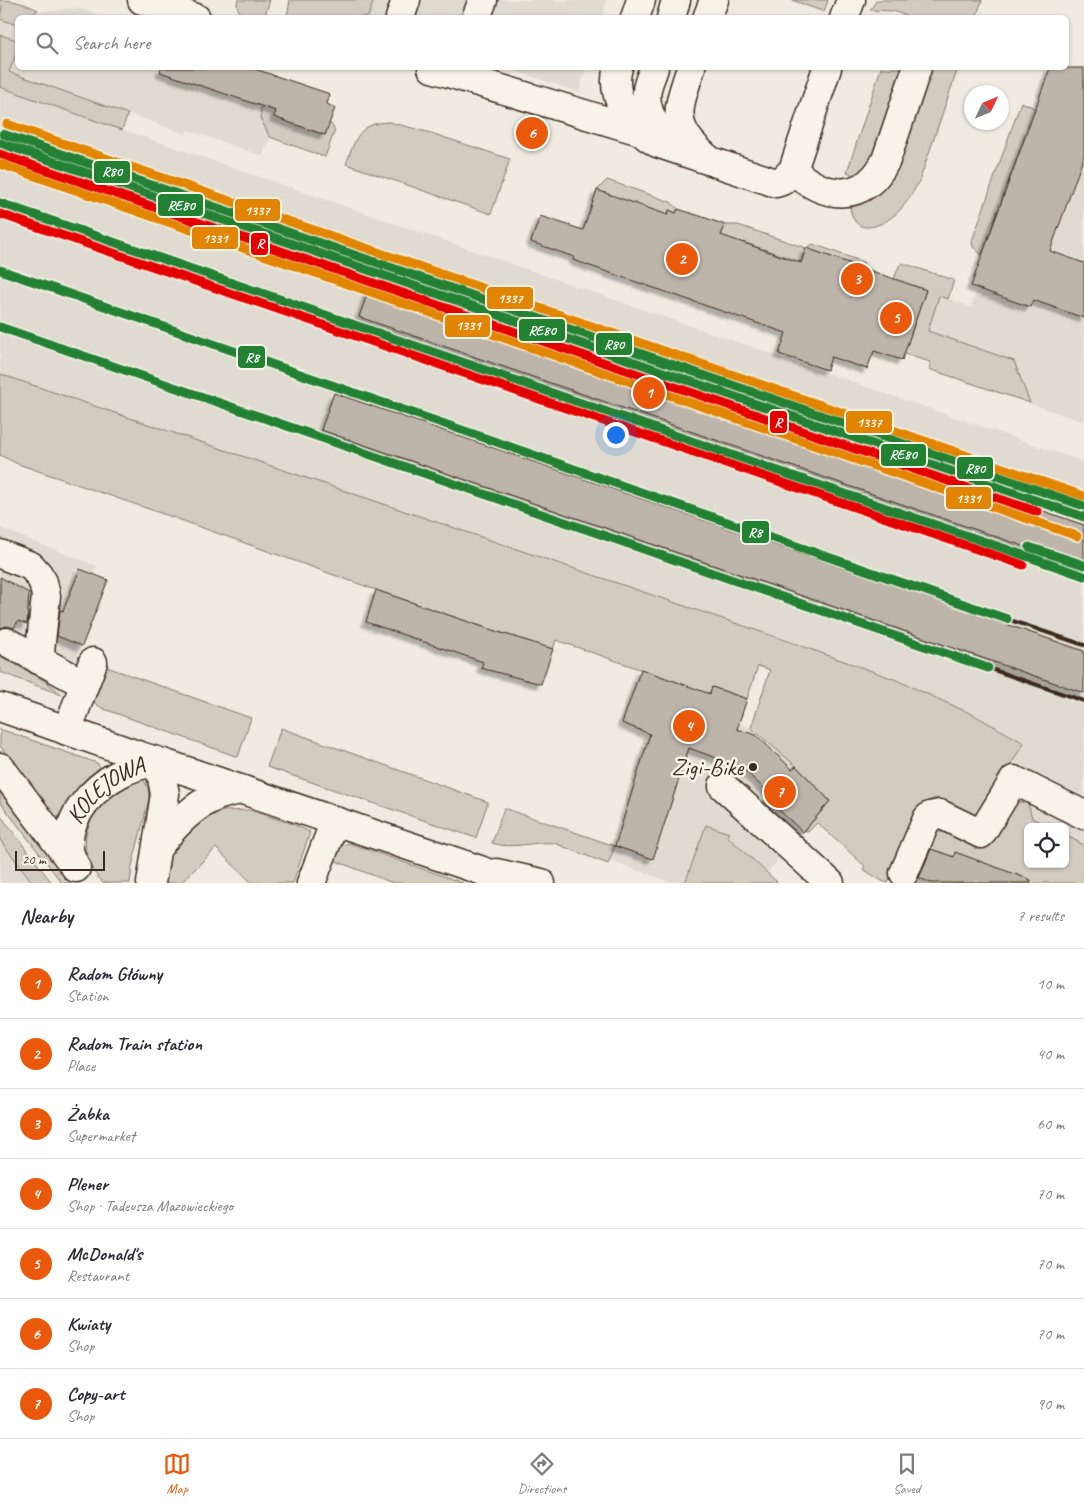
<!DOCTYPE html>
<meta charset="utf-8">
<style>
:root{--surface:#fff;--page:#f2f2f3;--text:#2b2b33;--muted:#7c7c81;--line:#e1e1e2;--accent:#ea580c}
body{margin:0;font-family:Caveat,sans-serif;background:var(--page);color:var(--text)}
.controls{position:absolute;right:15px;bottom:15px;display:grid;overflow:hidden;border-radius:8px;box-shadow:0 1px 4px #0004}
.controls button{width:45px;height:45px;display:grid;place-items:center;padding:0;border:0;border-bottom:1px solid var(--line);background:var(--surface);color:var(--text);font:25px sans-serif}
.compass{position:absolute;left:964px;top:85px;width:45px;height:45px;border-radius:50%;background:var(--surface);box-shadow:0 1px 4px #0004;rotate:46deg}
.scale{position:absolute;left:15px;bottom:12px;width:90px;box-sizing:border-box;padding-left:5px;border:2px solid #3b2a1e;border-top:0;font-size:14px;line-height:18px;white-space:nowrap;color:#3b2a1e;-webkit-text-stroke:4px #f7f3e8;paint-order:stroke}
.you{position:absolute;left:615px;top:434px;width:18px;height:18px;margin:-12px;border:4px solid #fff;border-radius:50%;background:#1a73e8;box-shadow:0 0 0 8px #1a73e833}
.badge{display:grid;place-items:center;width:32px;height:32px;border-radius:50%;background:var(--accent);color:#fff;font-size:16px;font-weight:700}
.pin{position:absolute;translate:-50% -50%;border:2px solid #fff;box-shadow:0 1px 5px #0006}
.list{margin:0;padding:0;list-style:none}
h2{display:flex;justify-content:space-between;align-items:center;height:65px;margin:0;padding:0 20px;font-size:21px}
h2 small{font-size:16px;font-weight:400;color:var(--muted)}
.list li{display:grid;grid-template-columns:32px 1fr auto;gap:15px;align-items:center;box-sizing:border-box;height:70px;padding:0 20px;border-top:1px solid var(--line)}
.list b{display:block;font-size:19px;white-space:nowrap}
.list p{margin:0;font-size:16px;white-space:nowrap;color:var(--muted)}
.list em{font-size:16px;font-style:normal;color:var(--muted)}
.icon{flex:none;width:28px;height:28px;fill:none;stroke:currentColor;stroke-width:2;stroke-linecap:round;stroke-linejoin:round}
.map{position:relative;flex:none;width:1084px;height:883px;overflow:hidden}
.search{position:absolute;background:var(--surface);box-shadow:0 1px 4px #0004;left:15px;right:15px;top:15px;height:55px;display:flex;align-items:center;gap:12px;box-sizing:border-box;padding:0 18px;border-radius:8px;color:var(--muted);font-size:19px}
.sheet{height:555px;background:var(--surface)}
nav{display:flex;justify-content:space-around;align-items:center;box-sizing:border-box;height:70px;border-top:1px solid var(--line);background:var(--surface);font-size:14px;color:var(--muted)}
nav a{display:grid;justify-items:center;gap:2px}
nav .on{color:var(--accent)}
.map>svg:first-child{display:block}
.built{fill:#e0dbd0}
.green{fill:#d1cbc0;stroke:#867a6f}
.building{fill:#bdb5aa;stroke:#3b2a1e;filter:url(#shadow)}
.lines{fill:none;stroke-linecap:round;stroke-linejoin:round}
.minor-casing{stroke:#3b2a1e;stroke-width:31}
.minor{stroke:#f7f3e8;stroke-width:28}
.rail{stroke:#3b2a1e;stroke-width:4}
.rail-1-casing{stroke:#f7f3e8;stroke-width:12}
.rail-2-casing{stroke:#f7f3e8;stroke-width:12}
.rail-3-casing{stroke:#f7f3e8;stroke-width:12}
.rail-4-casing{stroke:#f7f3e8;stroke-width:12}
.rail-5-casing{stroke:#f7f3e8;stroke-width:12}
.rail-6-casing{stroke:#f7f3e8;stroke-width:12}
.rail-1{stroke:#238132;stroke-width:9}
.rail-2{stroke:#e50000;stroke-width:9}
.rail-3{stroke:#238132;stroke-width:9}
.rail-4{stroke:#238132;stroke-width:9}
.rail-5{stroke:#e28504;stroke-width:9}
.rail-6{stroke:#e28504;stroke-width:9}
.poi-dot{fill:#3b2a1e;stroke:#f7f3e8;stroke-width:2}
.labels{text-anchor:middle;stroke-width:5;stroke-linejoin:round;paint-order:stroke}
.poi-label{font-size:24px;fill:#3b2a1e;stroke:#f7f3e8;text-anchor:end}
.street-label{font-size:24px;fill:#3b2a1e;stroke:#f7f3e8}
.line-badge{stroke:#f7f3e8;stroke-width:2}
.badge-label{font-size:14px;text-anchor:middle;font-weight:bold;fill:#fff}
</style>
<div class="map">
<svg width="1084" height="883" viewBox="0 0 1084 883">
<defs>
<filter id="shadow"><feDropShadow dx="-4.5" dy="4.5" stdDeviation="1" flood-color="#0004"/></filter>
</defs>
<rect width="100%" height="100%" fill="#efebe0"/>
<filter id="ink" filterUnits="userSpaceOnUse"><feTurbulence type="fractalNoise" baseFrequency=".02" numOctaves="2"/><feDisplacementMap in="SourceGraphic" scale="10" xChannelSelector="R" yChannelSelector="G"/><feConvolveMatrix kernelMatrix="1 2 1 2 8 2 1 2 1" color-interpolation-filters="sRGB"/></filter>
<g filter="url(#ink)">
<!-- built -->
<path class="built" d="M372,0H607L602,17L365,18Z
M77,8L105,17L32,18L35,12Z
M0,19L17,25V40L0,35Z
M17,51L18,68H252L272,74L261,106L260,118L270,137L263,156L187,130L186,134L9,72Z
M506,68H586L579,92Z
M0,87L1084,462V875L1065,864V827H1028L985,849L945,830L895,862L921,804L936,798L1024,742L974,715L894,679L785,640L0,374Z
M1084,156V422L929,369L930,362L904,354L939,295L971,307L978,288L1050,251Z
M0,528L97,566L94,574L108,580L62,695L0,664Z
M673,692L751,728L796,766L830,801L767,873L726,836L729,833L706,825L685,883H672L610,860L643,755L647,759Z
M0,840L33,883H0Z"/>
<!-- green -->
<path class="green" d="M0,0C14,0 26,4 38,10L35,12L32,17L18,18L17,25L0,19L2,6L0,5Z
M238,0H270L264,18L239,13L237,4Z
M290,0H374L368,17H287Z
M792,0H828L824,12Z
M877,0H982L976,18L909,17L893,11L870,10Z
M0,35L17,40V51L9,72L128,114L122,130L0,87Z
M881,68H904L871,162L853,178L850,173L847,172Z
M930,68H958L920,179C914,191 908,202 898,212C882,227 853,239 850,206L865,199Z
M1021,102L1035,108L982,255L973,247L972,241Z
M261,106H278L275,117L325,135L329,124H331L335,130L325,157L270,137L260,118Z
M389,122L431,133L510,159L491,214L346,164C356,138 358,123 389,122Z
M607,180L671,202L678,209L676,213L669,210L666,220L597,190Z
M725,225H738L806,248L813,244L863,262L866,269L806,248L801,262L743,242L741,246L720,239Z
M902,263L954,280L948,299L939,296L928,331L1014,361L1030,403L929,369L930,362L904,354L926,290L894,279L899,266Z
M0,374L785,640L894,679L974,715L1024,743L977,819L936,798L921,804L895,862L888,883L882,881L863,869L865,866L817,823L808,832L805,830L830,801L796,766L751,728L770,670L758,666L747,699L712,687L706,703L677,682L556,640L553,649L492,630L376,590L175,518L18,464L0,455Z
M0,656L47,682L62,695L0,672Z
M101,665L251,718L238,757L104,709L96,704L90,697Z
M281,728L488,802L476,838L267,767Z
M0,729L97,763L100,767L99,770L85,782L60,825L0,746Z
M138,778L144,780L148,788L149,799L132,866L130,883H103C99,878 94,873 91,867C78,844 89,812 108,796C116,789 128,784 138,778Z
M0,786L73,883H62L0,802Z
M1017,802L1028,803L1032,818L1049,827H1028V864H1065V835L1084,845V883H1021L955,853L954,857L927,848L933,835L945,830L985,849L1012,806Z
M504,808L615,846L608,864L554,843C533,841 512,850 492,843Z
M249,810L293,824L310,832L293,883H252L216,848L181,883H161L168,855L195,823L222,811Z
M0,815L52,883H33L0,840Z
M706,825L729,833L727,836L778,883H685Z
M349,843L463,883H393L333,860L341,846Z"/>
<!-- building -->
<path class="building" d="M161,68H252L330,94L327,104L335,108L325,135L274,117L276,111L160,72Z
M1050,68H1084V156L1050,251L1084,263V318L1033,300L1030,307L971,286Z
M597,190L668,215L669,210L676,213L678,209L703,217L725,225L721,235L801,263L806,248L926,290L902,360L874,351L867,369L831,357L827,370L779,354L786,333L619,276L573,260L574,257L531,242L540,216L583,230Z
M372,280L1084,525V567L359,317Z
M334,393L1084,651V693L321,430Z
M80,569L108,580L82,646L57,636L60,610L63,611Z
M0,577L29,593L27,624L18,621L14,628L7,626L0,628Z
M376,590L492,630L553,649L541,684L481,668L483,662L366,622Z
M641,669L710,694L712,687L747,699L737,729L756,735L792,769L796,766L830,801L803,832L766,798L770,794L741,767L689,748L653,859L615,846L650,734L622,723Z
M931,849L954,857L955,852L1031,880L1030,883H931L919,878Z"/>
<g class="lines">
<defs>
<g id="minor">
<path d="M142,0L196,18"/>
<path d="M400,18L406,0"/>
<path d="M476,18L483,0"/>
<path d="M635,18L641,0"/>
<path d="M671,18L676,0"/>
<path d="M707,18L714,0"/>
<path d="M844,18L851,0"/>
<path d="M432,68L640,131"/>
<path d="M618,68C609,97 632,129 657,143L776,183L782,181L793,170L827,68"/>
<path d="M654,68C652,75 648,82 647,90C643,108 658,135 672,145"/>
<path d="M691,68C677,111 669,126 708,159"/>
<path d="M793,170C825,200 865,203 886,160L917,68"/>
<path d="M0,554L31,566L38,574L43,582L46,596L39,660"/>
<path d="M7,642L84,684"/>
<path d="M0,707L140,756L163,763L480,870L512,883"/>
<path d="M67,731L93,662"/>
<path d="M0,767L73,864"/>
<path d="M723,786L830,883"/>
<path d="M158,847C180,818 205,793 243,790"/>
<path id="s1" d="M76,868C74,862 70,856 69,850C65,818 93,788 119,774C131,767 143,764 156,761L162,778L165,794L151,883"/>
<path d="M496,873L541,883"/>
<path d="M904,873L927,819L930,816L940,814L981,834L1014,780L1084,815"/>
<path d="M311,883L335,821"/>
</g>
</defs>
<!-- minor casing -->
<use href="#minor" class="minor-casing"/>
<!-- minor -->
<use href="#minor" class="minor"/>
<!-- rail -->
<path class="rail" d="M1007,619L1084,645
M988,668L1084,701"/>
<defs>
<path id="rail-1" d="M0,143L1084,517
M0,203L1084,576"/>
<path id="rail-2" d="M0,154L1038,512
M0,214L1023,565"/>
<path id="rail-3" d="M0,270L1007,619
M0,327L988,668"/>
<path id="rail-4" d="M3,134L1084,506
M1029,547L1084,565"/>
<path id="rail-5" d="M0,164L1077,536"/>
<path id="rail-6" d="M7,124L1084,496"/>
</defs>
<!-- rail-1 casing -->
<use href="#rail-1" class="rail-1-casing"/>
<!-- rail-2 casing -->
<use href="#rail-2" class="rail-2-casing"/>
<!-- rail-3 casing -->
<use href="#rail-3" class="rail-3-casing"/>
<!-- rail-4 casing -->
<use href="#rail-4" class="rail-4-casing"/>
<!-- rail-5 casing -->
<use href="#rail-5" class="rail-5-casing"/>
<!-- rail-6 casing -->
<use href="#rail-6" class="rail-6-casing"/>
<!-- rail-1 -->
<use href="#rail-1" class="rail-1"/>
<!-- rail-2 -->
<use href="#rail-2" class="rail-2"/>
<!-- rail-3 -->
<use href="#rail-3" class="rail-3"/>
<!-- rail-4 -->
<use href="#rail-4" class="rail-4"/>
<!-- rail-5 -->
<use href="#rail-5" class="rail-5"/>
<!-- rail-6 -->
<use href="#rail-6" class="rail-6"/>
</g>
</g>
<!-- markers -->
<circle class="poi-dot" cx="753" cy="767" r="5"/>
<g class="labels">
<!-- poi labels -->
<g class="poi-label">
<text x="743" y="775">Zigi-Bike</text>
</g>
<!-- street labels -->
<g class="street-label">
<text dy="8" stroke="none"><textPath href="#s1" startOffset="95">KOLEJOWA</textPath></text>
</g>
</g>
<g class="line-badge">
<rect x="93" y="160" width="38" height="24" rx="5" fill="#238132"/>
<rect x="157" y="193" width="47" height="24" rx="5" fill="#238132"/>
<rect x="234" y="198" width="47" height="24" rx="5" fill="#e28504"/>
<rect x="191" y="226" width="48" height="24" rx="5" fill="#e28504"/>
<rect x="250" y="232" width="19" height="24" rx="5" fill="#e50000"/>
<rect x="486" y="286" width="48" height="24" rx="5" fill="#e28504"/>
<rect x="444" y="314" width="47" height="24" rx="5" fill="#e28504"/>
<rect x="518" y="318" width="48" height="24" rx="5" fill="#238132"/>
<rect x="595" y="332" width="38" height="24" rx="5" fill="#238132"/>
<rect x="237" y="345" width="29" height="24" rx="5" fill="#238132"/>
<rect x="845" y="410" width="48" height="24" rx="5" fill="#e28504"/>
<rect x="769" y="410" width="19" height="24" rx="5" fill="#e50000"/>
<rect x="880" y="443" width="47" height="24" rx="5" fill="#238132"/>
<rect x="956" y="456" width="38" height="24" rx="5" fill="#238132"/>
<rect x="945" y="486" width="47" height="24" rx="5" fill="#e28504"/>
<rect x="741" y="520" width="29" height="24" rx="5" fill="#238132"/>
</g>
<g class="badge-label">
<text x="112" y="176">R80</text>
<text x="181" y="210">RE80</text>
<text x="257" y="215">1337</text>
<text x="215" y="243">1331</text>
<text x="260" y="248">R</text>
<text x="510" y="303">1337</text>
<text x="468" y="330">1331</text>
<text x="542" y="335">RE80</text>
<text x="614" y="349">R80</text>
<text x="252" y="362">R8</text>
<text x="869" y="427">1337</text>
<text x="778" y="427">R</text>
<text x="903" y="459">RE80</text>
<text x="975" y="473">R80</text>
<text x="968" y="503">1331</text>
<text x="755" y="537">R8</text>
</g>
</svg>
<div class="controls">
<button><svg class="icon" aria-label="locate" viewBox="0 0 24 24"><circle cx="12" cy="12" r="6"/><path d="M12 2v4M12 18v4M2 12h4M18 12h4"/></svg></button>
</div>
<svg class="compass" viewBox="-18 -18 36 36"><path d="M0-13l5 13h-10z" fill="#e53935"/><path d="M0 13l5-13h-10z" fill="#7c7c81"/></svg>
<div class="scale">20 m</div>
<div class="you"></div>
<div class="pin badge" style="left:649px;top:393px">1</div>
<div class="pin badge" style="left:682px;top:259px">2</div>
<div class="pin badge" style="left:857px;top:279px">3</div>
<div class="pin badge" style="left:689px;top:726px">4</div>
<div class="pin badge" style="left:896px;top:318px">5</div>
<div class="pin badge" style="left:532px;top:133px">6</div>
<div class="pin badge" style="left:780px;top:792px">7</div>
<div class="search"><svg class="icon" aria-label="search" viewBox="0 0 24 24"><circle cx="10" cy="10" r="6"/><path d="M15 15l6 6"/></svg>Search here</div>
</div>
<section class="sheet">
<h2>Nearby<small>7 results</small></h2>
<ul class="list">
<li><span class="badge">1</span><div><b>Radom Główny</b><p>Station</p></div><em>10 m</em></li>
<li><span class="badge">2</span><div><b>Radom Train station</b><p>Place</p></div><em>40 m</em></li>
<li><span class="badge">3</span><div><b>Żabka</b><p>Supermarket</p></div><em>60 m</em></li>
<li><span class="badge">4</span><div><b>Plener</b><p>Shop · Tadeusza Mazowieckiego</p></div><em>70 m</em></li>
<li><span class="badge">5</span><div><b>McDonald's</b><p>Restaurant</p></div><em>70 m</em></li>
<li><span class="badge">6</span><div><b>Kwiaty</b><p>Shop</p></div><em>70 m</em></li>
<li><span class="badge">7</span><div><b>Copy-art</b><p>Shop</p></div><em>90 m</em></li>
</ul>
</section>
<nav>
<a class="on"><svg class="icon" aria-label="map" viewBox="0 0 24 24"><path d="M3 6l6-2 6 2 6-2v14l-6 2-6-2-6 2zM9 4v14M15 6v14"/></svg>Map</a>
<a><svg class="icon" aria-label="directions" viewBox="0 0 24 24"><path d="M12 3l9 9-9 9-9-9zM9 14v-3h6M13 9l2 2-2 2"/></svg>Directions</a>
<a><svg class="icon" aria-label="saved" viewBox="0 0 24 24"><path d="M7 4h10v16l-5-4-5 4z"/></svg>Saved</a>
</nav>
